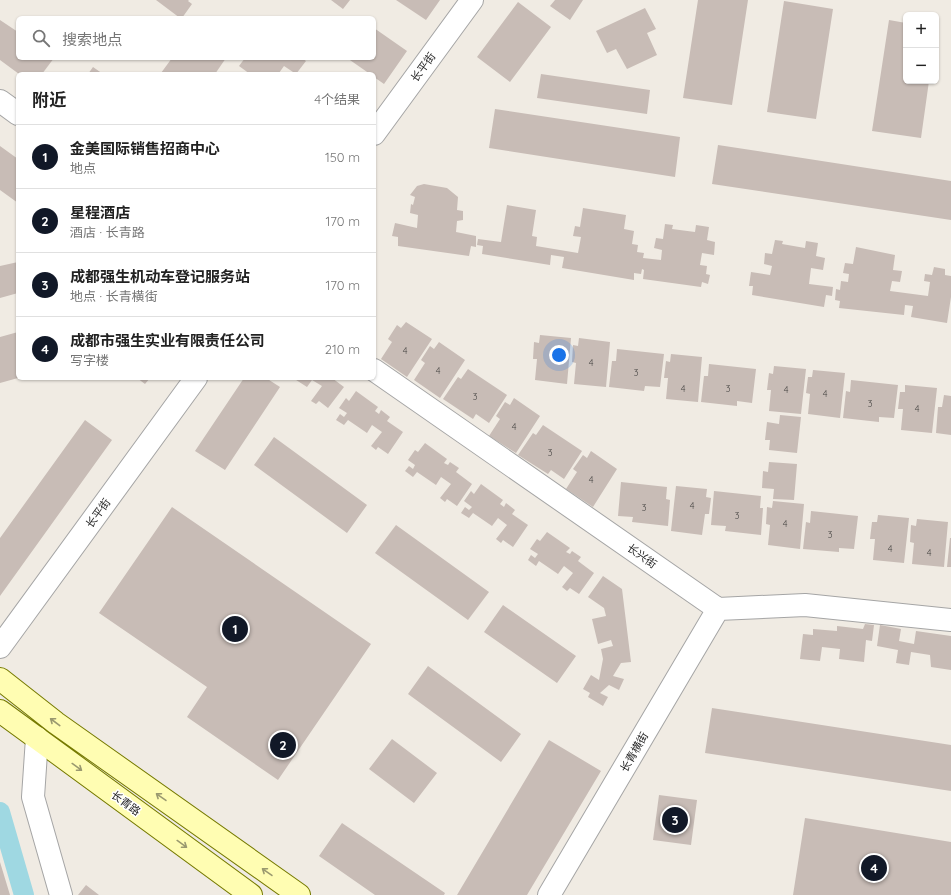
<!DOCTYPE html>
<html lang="zh">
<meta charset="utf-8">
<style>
:root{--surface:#fff;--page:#f6f6f6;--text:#222;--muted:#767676;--line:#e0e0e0;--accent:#111827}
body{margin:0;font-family:Quicksand,"Noto Sans SC",sans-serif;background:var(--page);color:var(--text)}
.controls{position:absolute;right:12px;top:12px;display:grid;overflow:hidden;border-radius:6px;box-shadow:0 1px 3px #0004}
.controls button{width:36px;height:36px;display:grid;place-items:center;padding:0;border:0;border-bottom:1px solid var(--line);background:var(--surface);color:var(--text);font:20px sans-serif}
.you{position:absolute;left:559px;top:355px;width:14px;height:14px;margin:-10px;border:3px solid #fff;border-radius:50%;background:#1a73e8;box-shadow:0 0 0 6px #1a73e833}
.badge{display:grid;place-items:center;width:26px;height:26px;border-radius:50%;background:var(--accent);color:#fff;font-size:13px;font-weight:700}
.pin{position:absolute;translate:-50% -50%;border:2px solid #fff;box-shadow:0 1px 4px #0006}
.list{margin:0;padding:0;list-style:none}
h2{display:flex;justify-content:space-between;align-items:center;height:52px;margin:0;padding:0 16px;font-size:17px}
h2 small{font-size:13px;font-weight:400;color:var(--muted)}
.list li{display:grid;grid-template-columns:26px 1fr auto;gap:12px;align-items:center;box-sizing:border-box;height:64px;padding:0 16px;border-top:1px solid var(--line)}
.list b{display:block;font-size:15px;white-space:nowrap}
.list p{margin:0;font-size:13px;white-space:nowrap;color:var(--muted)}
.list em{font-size:13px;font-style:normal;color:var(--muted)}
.icon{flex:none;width:22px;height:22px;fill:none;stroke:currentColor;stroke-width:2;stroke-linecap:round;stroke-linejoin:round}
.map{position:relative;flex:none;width:951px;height:895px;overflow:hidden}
.search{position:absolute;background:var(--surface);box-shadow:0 1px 3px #0004;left:16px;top:16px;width:360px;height:44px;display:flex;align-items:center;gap:10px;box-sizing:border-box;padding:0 14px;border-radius:6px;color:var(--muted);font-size:15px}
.panel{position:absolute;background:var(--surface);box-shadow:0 1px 3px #0004;left:16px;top:72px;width:360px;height:308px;border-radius:6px}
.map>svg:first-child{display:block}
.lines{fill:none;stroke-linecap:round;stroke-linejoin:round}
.canal{stroke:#9fd8e2;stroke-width:20}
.building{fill:#c8bcb6}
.minor-casing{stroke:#a5a5a5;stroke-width:24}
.secondary-casing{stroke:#767a00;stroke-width:24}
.minor{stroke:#fff;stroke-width:22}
.secondary{stroke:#fffdb2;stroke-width:22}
.oneway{stroke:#9a996f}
.labels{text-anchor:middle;stroke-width:3;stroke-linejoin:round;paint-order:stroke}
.number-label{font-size:9px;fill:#484644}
.street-label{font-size:11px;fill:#1e1e1e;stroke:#fff}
</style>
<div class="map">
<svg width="951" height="895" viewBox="0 0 951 895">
<rect width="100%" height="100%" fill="#f0ebe3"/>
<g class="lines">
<!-- canal -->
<path class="canal" d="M0,812L24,895"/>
</g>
<!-- building -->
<path class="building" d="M156,0H189L188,1L192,4L182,18H180Z
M331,0H350L343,9Z
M396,0H440L426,20Z
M555,0H583L570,20L550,6Z
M698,0H748L732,105L683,98Z
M784,1L833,9L816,119L767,112Z
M518,2L551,27L510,82L477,57Z
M645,8L656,29L647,33L657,55L627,69L616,49L607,53L596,31Z
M0,20L18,32V58H54L42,74H19L0,60Z
M889,20L906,23V81H929L921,138L872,131Z
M374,28L407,51L384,84L374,77V74H370L347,58H374Z
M172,58H226L215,74H163L161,73Z
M245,58H302L306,61L296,74L284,66L279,73L281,74H250L239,66Z
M93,67L103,74H88Z
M541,74L650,90L647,114L537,98Z
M495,109L680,137L675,177L489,148Z
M718,145L951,181V220L712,184Z
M0,146L18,159V203L0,190Z
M424,184L447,188L458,197L457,210L463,211V220L457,221L456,232L476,236V247L471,246L469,256L398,246V237L392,236L395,223L417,228L418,215L410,213L411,204L413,205L415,197L410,195L417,186Z
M507,205L536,210L532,236L537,237L536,246L578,253L581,237L573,236L575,226L580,227L583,208L626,215L624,229L634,231L632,244L638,245L637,252L644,253L643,258L661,260L662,250L654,248L656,238L663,239L665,224L673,225L672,229L695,232L696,225L709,227L707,240L715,242L714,255L702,253L700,265L707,266L706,274L710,275L708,284L702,282L701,287L643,279L644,270L642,269L641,274L634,273V280L562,268L564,257L551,255L550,265L482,254L483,246L477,245L478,239L501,242Z
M775,240L783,241L782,244L805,248L806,241L818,243L816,256L825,258L823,270L811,268L809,284L833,287L832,296L826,295L824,307L752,295L753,286H749L751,272L770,275L772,266L764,264L765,253L772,254Z
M856,247L895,255L893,270L902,271L900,282L892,281L890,291L928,296L930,282L924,281L925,274L932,275L934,267L945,269V275L951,276V297L947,323L911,317L913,306L905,305L904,315L839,308L840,301L835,300L836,289L840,290L841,281L848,282L849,274L843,273L845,263L853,264Z
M18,262V293L0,298V266Z
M406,322L432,339L407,377L381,359L392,342L388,339L397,325L401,328Z
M18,332V378L0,383V337Z
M540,335L571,338L567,384L535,380L537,359H533L534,342L539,343Z
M579,338L610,342L606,387L574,384L576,363L572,362L573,345L578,346Z
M439,342L465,360L440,398L414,380L425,363L421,360L430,346L434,349Z
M617,349L664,354L660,387L645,386L644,391L609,387L612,361H616Z
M671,354L702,357L698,402L666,399L668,378H664L666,361L670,362Z
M709,364L756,369L752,403L737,401V406L701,402L704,376H708Z
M774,366L806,369L801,414L769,411L771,390H767L769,373L773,374Z
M468,369L507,395L489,423L476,414L473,419L443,399L458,377L461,379Z
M813,370L845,373L840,418L808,414L810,394L806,393L808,377H812Z
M137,378H150L145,384Z
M244,378H266L280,387L225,470L195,451Z
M293,378H332L344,387L328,408L319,401L316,404L311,401L322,386L312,380L307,387Z
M851,380L898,385L894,418L879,417V422L843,418L846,391L850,392Z
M905,385L937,388L932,433L901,430L903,409H898L900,392H905Z
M356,391L378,407L375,411L379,414L381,410L390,417L387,421L403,432L388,454L378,447L376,450L371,446L382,432L372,425L367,433L348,420L344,425L336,420L340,414L344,417L347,413L339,408L346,398L349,401Z
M944,395L951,396V435L936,433L938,407H942Z
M514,398L540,416L516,453L489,436L500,419L496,416L505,402L510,405Z
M780,415L801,417L797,453L769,450L770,440H765L767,422L779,424Z
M85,420L112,440L0,596V538Z
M543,425L582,451L564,479L551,470L548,474L518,455L533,433L536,435Z
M274,437L367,505L347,533L254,465Z
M425,443L447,459L444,463L448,465L450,462L459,468L456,472L472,484L457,506L447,499L445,502L440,498L451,484L441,477L436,485L417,472L413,477L405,471L409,466L413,469L415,465L408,460L415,450L418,452Z
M591,451L617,469L593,507L566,489L577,472L573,469L583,455L587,458Z
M769,462L797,464L794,500L773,499L774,489L762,488L763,471L768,472Z
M621,482L667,487L666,499L670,500L668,526L632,522L633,517L618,516Z
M481,484L503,500L500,504L504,507L506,503L515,510L512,514L528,525L513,547L503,540L501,543L496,539L507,525L498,518L492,526L473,513L469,518L461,513L465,507L469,510L472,507L464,501L471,491L474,494Z
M676,486L707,489L706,497L711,498L709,514H705L702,535L671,531Z
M714,491L761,496L760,508H763L761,535L725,531L726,526L711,525Z
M773,501L804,504L800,549L768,545L770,525L766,524L767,507L772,508Z
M172,507L371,644L278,780L187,717L207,687L99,613Z
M811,511L858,516L854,549L839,548V552L803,549L806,522L810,523Z
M878,515L909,518L904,563L873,560L875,539H870L872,522H877Z
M917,519L948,522L944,567L912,564L914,543L910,542L911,525L916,526Z
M396,525L489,592L468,620L375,553Z
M547,532L570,548L566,552L570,554L572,551L581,557L578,561L594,573L579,594L570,588L567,591L562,587L573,573L564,566L558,574L539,561L536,566L528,560L531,555L535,558L538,554L530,549L537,539L540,541Z
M950,538H951V567H947Z
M603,576L622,589L631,662L621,663L613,676L624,679L619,690L609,685L600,693L608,697L603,706L588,697L590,693L583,689L591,675L599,680L603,659L601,649L613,646L611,640L598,644L592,619L606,616L604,608L588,597Z
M503,605L576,656L557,683L484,632Z
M865,624L874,625L872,641L866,640L864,662L839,659L840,649L822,647L820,661L800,659L803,634L813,635V629L837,631V626L863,629Z
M880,625L901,629L899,641L914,644L916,631L951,636V670L931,667L930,655L911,652L909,665L896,663L898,650L877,646Z
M428,666L521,734L501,762L408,694Z
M712,708L951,745V791L705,753Z
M392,739L437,773L414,803L369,769Z
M549,740L601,771L527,895H457Z
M659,795L697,800L691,845L653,840Z
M805,818L951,842V895H793Z
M342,823L445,893L444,895H375L319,856Z
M0,862L10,895H0Z
M86,885L99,895H78Z"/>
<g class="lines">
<defs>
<path id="minor" d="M0,101L18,114
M374,134L472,0
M374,370L718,609L805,605L951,620
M0,647L196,378
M37,738L33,797L61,895
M549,895L718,609"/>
<path id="secondary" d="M0,679L56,723L299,895
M0,711L251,895"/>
</defs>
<!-- minor casing -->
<use href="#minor" class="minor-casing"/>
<!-- secondary casing -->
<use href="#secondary" class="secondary-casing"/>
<!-- minor -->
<use href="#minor" class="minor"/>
<!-- secondary -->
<use href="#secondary" class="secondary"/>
</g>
<!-- one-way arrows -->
<defs><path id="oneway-shaft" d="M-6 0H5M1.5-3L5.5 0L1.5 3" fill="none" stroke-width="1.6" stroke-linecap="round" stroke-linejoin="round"/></defs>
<g class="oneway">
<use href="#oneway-shaft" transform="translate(55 722) rotate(-143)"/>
<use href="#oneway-shaft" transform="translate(77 767) rotate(36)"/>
<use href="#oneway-shaft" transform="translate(161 797) rotate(-145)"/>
<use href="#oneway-shaft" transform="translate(182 844) rotate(36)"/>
<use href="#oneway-shaft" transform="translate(267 872) rotate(-145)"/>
</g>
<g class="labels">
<!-- number labels -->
<g class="number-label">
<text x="405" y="354">4</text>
<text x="591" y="366">4</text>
<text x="438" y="374">4</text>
<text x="636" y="376">3</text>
<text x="683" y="392">4</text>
<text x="728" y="392">3</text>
<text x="786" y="393">4</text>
<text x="825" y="397">4</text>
<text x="475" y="400">3</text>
<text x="870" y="407">3</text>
<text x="917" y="412">4</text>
<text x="514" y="430">4</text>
<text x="550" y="456">3</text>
<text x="591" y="483">4</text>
<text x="692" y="509">4</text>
<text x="644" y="511">3</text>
<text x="737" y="519">3</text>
<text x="785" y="527">4</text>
<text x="830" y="538">3</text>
<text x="890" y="552">4</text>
<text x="929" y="556">4</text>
</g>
<!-- street labels -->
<g class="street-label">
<text transform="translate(423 67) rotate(-54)" y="4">长平街</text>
<text transform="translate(98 513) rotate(-54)" y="4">长平街</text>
<text transform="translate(642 556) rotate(35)" y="4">长兴街</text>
<text transform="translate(634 752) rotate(-60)" y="4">长青横街</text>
<text transform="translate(126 803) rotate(36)" y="4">长青路</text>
</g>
</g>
</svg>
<div class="controls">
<button>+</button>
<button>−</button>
</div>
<div class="you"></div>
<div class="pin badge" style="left:235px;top:629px">1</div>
<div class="pin badge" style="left:283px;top:745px">2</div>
<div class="pin badge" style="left:675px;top:820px">3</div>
<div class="pin badge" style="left:874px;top:868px">4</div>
<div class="search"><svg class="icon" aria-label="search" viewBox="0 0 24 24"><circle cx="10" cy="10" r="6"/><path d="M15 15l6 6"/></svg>搜索地点</div>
<section class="panel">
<h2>附近<small>4个结果</small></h2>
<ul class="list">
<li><span class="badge">1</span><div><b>金美国际销售招商中心</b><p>地点</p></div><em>150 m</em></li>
<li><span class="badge">2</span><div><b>星程酒店</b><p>酒店 · 长青路</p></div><em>170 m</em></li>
<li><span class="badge">3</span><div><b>成都强生机动车登记服务站</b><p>地点 · 长青横街</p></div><em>170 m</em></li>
<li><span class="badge">4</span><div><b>成都市强生实业有限责任公司</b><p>写字楼</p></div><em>210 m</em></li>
</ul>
</section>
</div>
